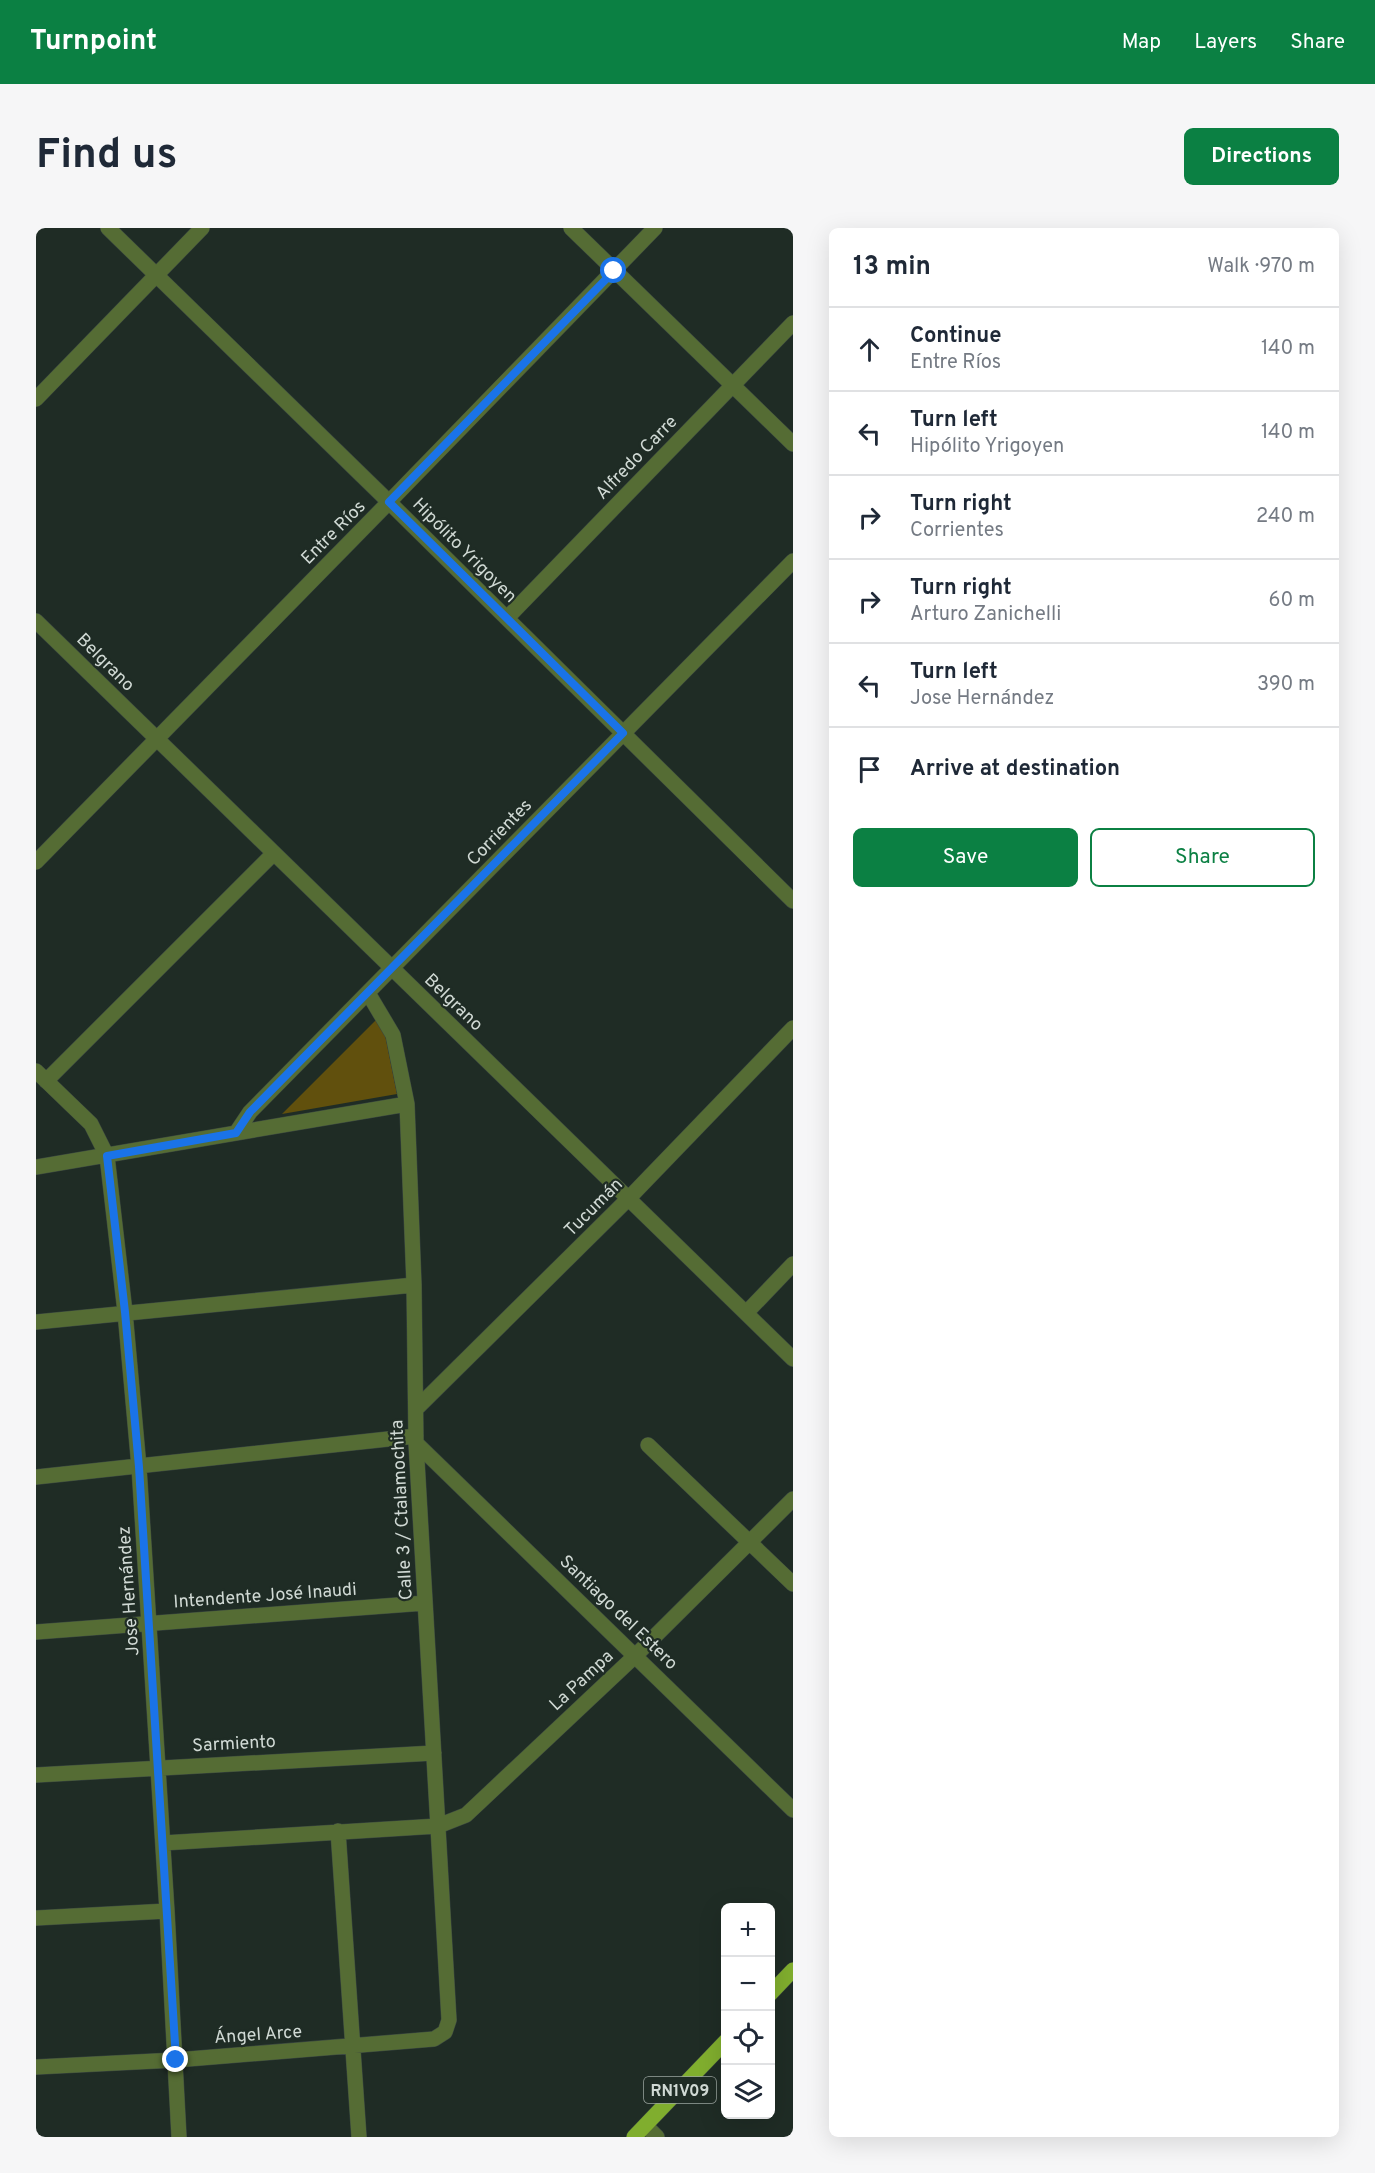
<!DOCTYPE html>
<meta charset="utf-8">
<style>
:root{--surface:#fff;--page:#f6f6f7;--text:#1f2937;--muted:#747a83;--line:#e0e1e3;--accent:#0b8043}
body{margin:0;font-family:Overpass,sans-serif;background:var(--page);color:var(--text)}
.controls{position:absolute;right:18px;bottom:18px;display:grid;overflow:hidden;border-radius:9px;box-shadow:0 6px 24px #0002}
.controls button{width:54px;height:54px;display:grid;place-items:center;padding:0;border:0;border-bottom:2px solid var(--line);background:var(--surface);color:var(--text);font:30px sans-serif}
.stop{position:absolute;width:18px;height:18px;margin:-14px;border:4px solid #1a73e8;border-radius:50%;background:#fff}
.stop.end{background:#1a73e8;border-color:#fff;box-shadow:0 2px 6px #0008}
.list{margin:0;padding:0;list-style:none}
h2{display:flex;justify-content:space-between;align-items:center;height:78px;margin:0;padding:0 24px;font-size:26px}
h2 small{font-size:20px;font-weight:400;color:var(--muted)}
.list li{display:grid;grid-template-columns:39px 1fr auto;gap:18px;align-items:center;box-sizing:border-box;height:84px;padding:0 24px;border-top:2px solid var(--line)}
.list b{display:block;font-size:22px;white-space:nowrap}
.list p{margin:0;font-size:20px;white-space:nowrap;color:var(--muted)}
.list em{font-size:20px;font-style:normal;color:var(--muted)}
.actions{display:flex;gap:12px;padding:18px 24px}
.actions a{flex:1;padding:14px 0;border:2px solid var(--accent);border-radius:9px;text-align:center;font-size:21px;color:var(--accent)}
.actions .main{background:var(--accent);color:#fff}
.icon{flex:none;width:33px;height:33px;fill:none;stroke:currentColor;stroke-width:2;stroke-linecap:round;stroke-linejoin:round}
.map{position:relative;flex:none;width:757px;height:1909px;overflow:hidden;border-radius:9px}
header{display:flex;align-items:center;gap:36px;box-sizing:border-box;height:84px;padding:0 30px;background:var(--accent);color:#fff}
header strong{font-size:28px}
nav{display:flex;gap:33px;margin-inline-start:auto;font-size:21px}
.intro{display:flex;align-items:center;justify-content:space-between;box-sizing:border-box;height:144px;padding:0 36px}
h1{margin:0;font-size:42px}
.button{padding:15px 27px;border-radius:9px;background:var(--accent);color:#fff;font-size:21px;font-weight:700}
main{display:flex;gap:36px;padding:0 36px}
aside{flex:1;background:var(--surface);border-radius:9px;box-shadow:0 6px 24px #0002}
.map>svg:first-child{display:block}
.green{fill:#61500d}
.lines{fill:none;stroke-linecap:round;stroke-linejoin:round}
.minor-casing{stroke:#3b4841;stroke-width:16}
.major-casing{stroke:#3b4841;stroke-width:16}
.minor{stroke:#556c34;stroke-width:15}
.major{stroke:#80ae2e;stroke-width:15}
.route{stroke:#1a73e8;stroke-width:8}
.labels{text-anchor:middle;stroke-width:4.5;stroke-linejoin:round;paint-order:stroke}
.shield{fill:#1f2c25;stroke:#9ba5a0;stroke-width:1.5}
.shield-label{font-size:16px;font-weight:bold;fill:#d0d9d4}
.street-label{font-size:18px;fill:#d0d9d4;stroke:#1f2c25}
</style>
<header>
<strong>Turnpoint</strong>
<nav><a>Map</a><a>Layers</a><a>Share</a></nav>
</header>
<div class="intro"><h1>Find us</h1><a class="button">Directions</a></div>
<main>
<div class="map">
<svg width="757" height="1909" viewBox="0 0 757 1909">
<rect width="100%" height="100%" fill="#1f2c25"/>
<!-- green -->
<path class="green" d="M345,787L361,866L246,886Z"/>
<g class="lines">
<defs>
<path id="minor" d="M72,0L353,274L757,673
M535,0L757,216
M0,171L166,0
M471,390L757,95
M0,393L757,1131
M0,634L353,274L619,0
M0,843L55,896L71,928L89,1084L103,1239L131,1683L143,1909
M10,853L238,625
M200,905L214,884L757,333
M0,939L371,876
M710,1085L757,1036
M0,1094L378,1057
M380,1181L593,970L757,800
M380,1215L757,1582
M612,1217L757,1356
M0,1249L380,1208
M0,1404L389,1375
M0,1547L398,1525
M302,1603L323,1909
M127,1615L402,1598L430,1587L600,1427L757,1271
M0,1690L131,1683
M0,1839L140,1832L398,1811L409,1804L413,1792L380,1215L378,1057L371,876L357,807L332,765
M610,1898L621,1909"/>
<path id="major" d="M734,1766L757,1742
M598,1909L690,1813"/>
</defs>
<!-- minor casing -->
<use href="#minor" class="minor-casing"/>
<!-- major casing -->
<use href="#major" class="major-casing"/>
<!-- minor -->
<use href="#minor" class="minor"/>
<!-- major -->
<use href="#major" class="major"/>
</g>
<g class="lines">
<!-- route -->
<path class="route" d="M140,1832L103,1239L89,1084L71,928L200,905L214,884L587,505L353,274L578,43"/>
</g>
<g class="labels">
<!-- shield labels -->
<rect class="shield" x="608" y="1849" width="72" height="26" rx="4.5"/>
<g class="shield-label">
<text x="644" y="1868">RN1V09</text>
</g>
<!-- street labels -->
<g class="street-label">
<text transform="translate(600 229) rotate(-46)" y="6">Alfredo Carre</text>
<text transform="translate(297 304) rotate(-45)" y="6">Entre Ríos</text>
<text transform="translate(429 322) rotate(45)" y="6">Hipólito Yrigoyen</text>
<text transform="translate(70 434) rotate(45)" y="6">Belgrano</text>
<text transform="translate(463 604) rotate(-46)" y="6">Corrientes</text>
<text transform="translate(418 774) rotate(44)" y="6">Belgrano</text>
<text transform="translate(557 979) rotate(-45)" y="6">Tucumán</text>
<text transform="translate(365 1282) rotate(-93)" y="6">Calle 3 / Ctalamochita</text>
<text transform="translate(92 1363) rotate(-94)" y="6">Jose Hernández</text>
<text transform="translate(229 1367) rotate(-4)" y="6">Intendente José Inaudi</text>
<text transform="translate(583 1384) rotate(44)" y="6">Santiago del Estero</text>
<text transform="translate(545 1452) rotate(-43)" y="6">La Pampa</text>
<text transform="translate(198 1515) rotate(-3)" y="6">Sarmiento</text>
<text transform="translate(222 1806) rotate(-4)" y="6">Ángel Arce</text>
</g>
</g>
</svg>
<div class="controls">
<button>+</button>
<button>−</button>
<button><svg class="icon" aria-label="locate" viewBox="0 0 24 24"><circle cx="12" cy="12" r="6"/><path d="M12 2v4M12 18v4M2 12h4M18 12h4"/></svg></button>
<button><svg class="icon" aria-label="layers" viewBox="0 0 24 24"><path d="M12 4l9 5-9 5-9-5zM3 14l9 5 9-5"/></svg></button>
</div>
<div class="stop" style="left:578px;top:43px"></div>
<div class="stop end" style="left:140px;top:1832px"></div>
</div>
<aside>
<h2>13 min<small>Walk · 970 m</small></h2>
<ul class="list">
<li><svg class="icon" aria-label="ahead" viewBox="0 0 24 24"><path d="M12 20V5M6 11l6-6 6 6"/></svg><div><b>Continue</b><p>Entre Ríos</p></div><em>140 m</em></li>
<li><svg class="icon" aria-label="left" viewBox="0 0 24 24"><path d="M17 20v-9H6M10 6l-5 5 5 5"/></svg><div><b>Turn left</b><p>Hipólito Yrigoyen</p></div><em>140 m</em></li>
<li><svg class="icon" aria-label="right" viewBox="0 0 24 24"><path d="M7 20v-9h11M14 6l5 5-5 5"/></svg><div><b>Turn right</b><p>Corrientes</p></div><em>240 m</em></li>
<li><svg class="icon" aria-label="right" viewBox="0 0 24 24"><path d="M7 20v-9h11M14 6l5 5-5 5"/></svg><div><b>Turn right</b><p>Arturo Zanichelli</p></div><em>60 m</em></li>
<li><svg class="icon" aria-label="left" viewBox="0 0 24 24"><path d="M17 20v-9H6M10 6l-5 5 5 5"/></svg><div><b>Turn left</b><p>Jose Hernández</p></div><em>390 m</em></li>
<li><svg class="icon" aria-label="arrive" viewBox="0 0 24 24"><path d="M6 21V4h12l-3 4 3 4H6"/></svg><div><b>Arrive at destination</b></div></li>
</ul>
<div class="actions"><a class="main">Save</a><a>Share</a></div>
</aside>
</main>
